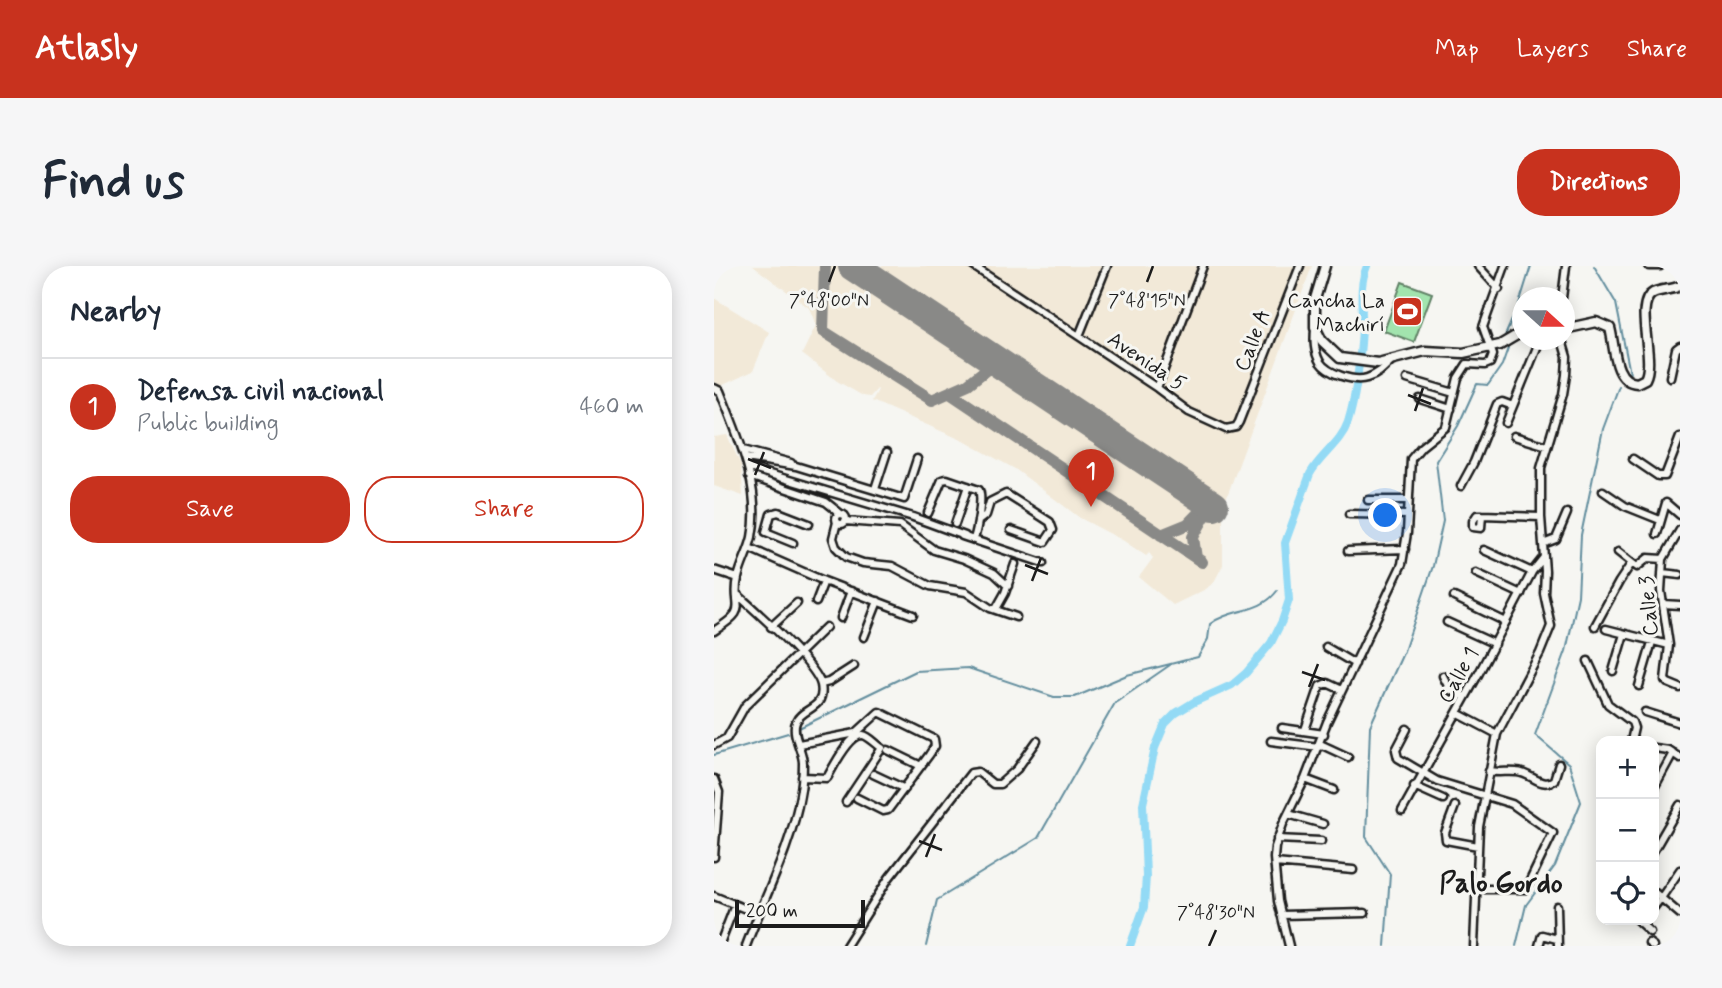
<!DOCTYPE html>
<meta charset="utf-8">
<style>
:root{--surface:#fff;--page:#f6f6f7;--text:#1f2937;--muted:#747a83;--line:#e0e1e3;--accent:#c8321e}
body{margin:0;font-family:Mynerve,sans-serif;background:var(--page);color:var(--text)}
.controls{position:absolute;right:21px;bottom:21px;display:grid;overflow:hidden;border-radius:14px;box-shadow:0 4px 18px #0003}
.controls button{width:63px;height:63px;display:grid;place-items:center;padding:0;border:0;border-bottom:2px solid var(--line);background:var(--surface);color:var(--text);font:35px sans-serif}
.compass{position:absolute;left:798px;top:21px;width:63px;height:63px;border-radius:50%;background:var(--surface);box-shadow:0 4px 18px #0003;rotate:111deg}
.scale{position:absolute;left:21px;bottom:18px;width:130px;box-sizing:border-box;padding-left:7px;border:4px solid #1c1c1c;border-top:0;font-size:19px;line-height:24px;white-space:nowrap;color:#1c1c1c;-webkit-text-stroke:5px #f6f6f2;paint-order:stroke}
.you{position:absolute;left:672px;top:250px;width:24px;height:24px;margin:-18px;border:5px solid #fff;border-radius:50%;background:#1a73e8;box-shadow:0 0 0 10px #1a73e833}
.badge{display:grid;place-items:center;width:46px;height:46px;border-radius:50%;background:var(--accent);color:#fff;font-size:23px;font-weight:700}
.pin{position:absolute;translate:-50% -58px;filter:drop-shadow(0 2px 4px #0008)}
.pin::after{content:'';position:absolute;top:37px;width:24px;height:21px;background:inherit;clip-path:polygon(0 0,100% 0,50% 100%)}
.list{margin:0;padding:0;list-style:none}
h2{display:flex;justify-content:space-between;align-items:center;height:91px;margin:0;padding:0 28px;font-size:30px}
h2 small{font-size:23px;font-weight:400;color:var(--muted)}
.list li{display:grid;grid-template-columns:46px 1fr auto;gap:21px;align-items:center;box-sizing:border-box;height:98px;padding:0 28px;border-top:2px solid var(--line)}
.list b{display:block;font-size:26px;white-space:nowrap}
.list p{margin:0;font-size:23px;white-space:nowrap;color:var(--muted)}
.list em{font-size:23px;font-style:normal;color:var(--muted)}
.actions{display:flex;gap:14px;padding:21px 28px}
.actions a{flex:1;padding:16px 0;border:2px solid var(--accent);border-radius:28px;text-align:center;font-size:24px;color:var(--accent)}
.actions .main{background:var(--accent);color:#fff}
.icon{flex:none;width:38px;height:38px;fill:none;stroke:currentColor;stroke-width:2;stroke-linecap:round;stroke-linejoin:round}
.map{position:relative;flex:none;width:966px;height:680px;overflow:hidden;border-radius:28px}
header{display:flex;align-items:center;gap:42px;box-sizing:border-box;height:98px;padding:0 35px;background:var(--accent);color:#fff}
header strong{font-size:33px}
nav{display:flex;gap:38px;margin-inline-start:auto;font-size:24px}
.intro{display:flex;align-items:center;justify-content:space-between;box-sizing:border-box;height:168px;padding:0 42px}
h1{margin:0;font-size:49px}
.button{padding:18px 32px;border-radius:28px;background:var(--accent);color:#fff;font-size:24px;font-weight:700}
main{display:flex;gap:42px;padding:0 42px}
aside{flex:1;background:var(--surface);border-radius:28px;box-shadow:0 4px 18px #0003}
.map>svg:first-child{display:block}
.built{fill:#f2e9d8}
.pitch{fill:#a2e4ae;stroke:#5f8065;stroke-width:2}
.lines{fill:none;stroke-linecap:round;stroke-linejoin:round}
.stream{stroke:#638e9e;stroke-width:2}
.river{stroke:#93daf5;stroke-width:8}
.taxiway{stroke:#898987;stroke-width:12}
.runway{stroke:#898987;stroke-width:30}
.minor-casing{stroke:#1c1c1c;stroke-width:11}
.major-casing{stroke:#1c1c1c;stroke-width:13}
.minor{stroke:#f6f6f2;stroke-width:6}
.major{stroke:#f6f6f2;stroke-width:8}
.ticks{fill:none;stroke:#1c1c1c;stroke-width:2.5}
.labels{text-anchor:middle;stroke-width:6;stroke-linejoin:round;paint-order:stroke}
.poi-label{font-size:21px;fill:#1c1c1c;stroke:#f6f6f2;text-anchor:end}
.street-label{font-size:21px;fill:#1c1c1c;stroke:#f6f6f2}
.district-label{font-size:28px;font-weight:bold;fill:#1c1c1c;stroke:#f6f6f2}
.ticks-label{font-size:18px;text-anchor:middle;fill:#1c1c1c;stroke:#f6f6f2;stroke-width:6;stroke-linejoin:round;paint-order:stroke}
</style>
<header>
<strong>Atlasly</strong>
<nav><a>Map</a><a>Layers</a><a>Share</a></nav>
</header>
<div class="intro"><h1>Find us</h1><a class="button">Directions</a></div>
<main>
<aside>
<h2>Nearby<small></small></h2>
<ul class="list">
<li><span class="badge">1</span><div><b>Defensa civil nacional</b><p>Public building</p></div><em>460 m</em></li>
</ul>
<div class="actions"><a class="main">Save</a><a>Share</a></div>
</aside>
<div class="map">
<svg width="966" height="680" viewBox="0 0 966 680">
<rect width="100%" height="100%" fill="#f6f6f2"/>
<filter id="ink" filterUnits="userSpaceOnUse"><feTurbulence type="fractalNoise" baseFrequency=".0143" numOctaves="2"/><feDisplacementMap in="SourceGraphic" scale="14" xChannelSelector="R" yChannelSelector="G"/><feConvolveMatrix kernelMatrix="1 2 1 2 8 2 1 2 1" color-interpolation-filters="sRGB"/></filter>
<g filter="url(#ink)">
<!-- built -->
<path class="built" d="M39,0H598L509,241V299L500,316L492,323L459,339L425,311L439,292L435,287L432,290L410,275L366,252L301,203L250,175L158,135L164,124L163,123L156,131L149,130L123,115L88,88L102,59L95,42Z
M0,32L55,66L39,105L7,120L0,115Z
M13,169L27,199L29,230L0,220V171Z"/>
<!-- pitch -->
<path class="pitch" d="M688,16L718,27L700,76L670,65Z"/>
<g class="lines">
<!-- stream -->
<path class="stream" d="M880,0L902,37L916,107
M790,72L805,38L817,0
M85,462L202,405L254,402L340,431H361L413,409L484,391L494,373L496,358C517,342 546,348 563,325
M0,489L74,467
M212,680L223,634L324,572L401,437L456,399
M671,680L676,608L652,571L656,460L690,385L719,300L729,255L722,195L744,160L763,118L774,119L788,99L794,82
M802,680L812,639L841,600L867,536L855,498L821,469L852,385L864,330L867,269L889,163L905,120"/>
<!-- river -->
<path class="river" d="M416,680L430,641L432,610L429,538L441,482L451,458L462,447L480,436L518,419L532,407L557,377L568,355L575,334L571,277L596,208C606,189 627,177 634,156C643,127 646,94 648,64C649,42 644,22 653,0"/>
<!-- taxiway -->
<path class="taxiway" d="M111,0L109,65L218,134L254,118L283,95
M236,127L488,296
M447,269L474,258L495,236
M482,292L479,271L494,244"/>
<!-- runway -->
<path class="runway" d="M139,0L500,240"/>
<defs>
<path id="minor" d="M259,0L443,122L475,146L512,163L522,161L525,156L586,0
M764,0L785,23
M935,0H946
M848,32L852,0
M601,63C600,75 600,86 606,96C614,108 640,116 653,112C663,109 669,103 676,96
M365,70L393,0
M956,111L962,83L966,80
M693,113L740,127
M0,122L6,125C24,171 48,221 38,271C35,285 27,298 24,312C17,343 38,341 0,365
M443,122L489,0
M706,133L737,143
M792,157L826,74
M800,170L833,180
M29,184L77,197
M32,192L82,200L190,233L203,193
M919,193L944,210H951L966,171
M35,202L199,251L251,270
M35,210L112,236L127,248
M747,220L760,196L783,138L788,136L799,140
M161,223L173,186
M889,225L911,240L946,254
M654,234H695
M214,247L228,214L233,213L265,224C269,232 263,264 260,273
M635,248L694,249
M122 253a5 5 0 1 1 10 0a5 5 0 1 1-10 0Z
M768,249L767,262L759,261V255L763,249H768L827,251
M131,255L186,259L220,284L250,293L280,307L294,320
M264,255L272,249L276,236L292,228L336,256L339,264L331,276L297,264
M123,256L119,272L122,281L132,291L149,297L178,300L216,320L252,326L276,342L302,351
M241,258L254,220
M966,264L949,293L947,325L955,379L951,414L954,417L966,422
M943,268L952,237L966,249
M248,270L329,297
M79,277L52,266L57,248L64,246L95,258
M829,278L842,273L853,247
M35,282L110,315L199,349
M770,284L818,306
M634,285L691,283
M904,286L923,301L934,292L949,293
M0,304L24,312
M762,307L807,328
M948,307L966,309
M24,329C42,345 102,398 107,419C112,444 88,441 82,456C77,468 89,485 89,497C89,508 88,519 86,529C78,579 50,632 32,680
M740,331L792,356
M102,336L110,315
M949,338L966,339
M282,343L291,327L301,298
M127,352L137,325
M733,356L781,378
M881,360L905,316L917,298
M57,361L83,337
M892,363L955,379
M150,371L164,335
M612,381L641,398
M874,395L894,438L918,456L920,462L917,475
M899,405L910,368
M729,410L736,424L751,431
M107,418L115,416L140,400
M925,420L938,376
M931,446L966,457
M743,447L783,468
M568,462L610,468
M693,463L682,484L684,492L723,515L798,538L839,567L812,623H772L763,620
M591,464L606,420L613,417L628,424
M557,475L605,481
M85,478L142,467L165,446L220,473L221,480L215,489L174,544L169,545L143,532
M606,478L634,491
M0,479L13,472L31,440L112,361
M940,482L954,484L966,492
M174,484L207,500
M775,505C785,507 793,505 803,506C818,507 826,523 840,514L845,498
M159,508L191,523
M88,511L113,512C119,502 135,468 149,469C155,470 163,479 168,482L132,536
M0,513L5,526L0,591
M591,513L620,524
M700,520L729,533
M940,522L959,487
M741,540L731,567L732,574L764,580
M688,545L765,407L818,306L830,291
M574,548L609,558
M563,573L607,575
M940,584L966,539
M561,597L639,604
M966,604L947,632L966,648
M940,626L947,632L940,641
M0,630L44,648
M843,640L844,680
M567,649L651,647
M923,654L936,666
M935,677L939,680
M5,680L21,639
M132,680L175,612L257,507L264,506L279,518H286L303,503L323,475
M575,680L564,635L560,592L561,581L569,558L591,513L613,456L688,298L693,267L697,193L707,181L732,161L744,112L753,98L771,99L776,97L779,89L769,61L791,0
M760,680L765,561L783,468L826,387L837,360L830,327L831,305L827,251V202L849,128L852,109L853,91L848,74
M825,680L828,669L843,673"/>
<path id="major" d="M611,0L601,33V61L608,75L626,92L664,97L711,85L749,87L786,79L808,66
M850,63L882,56L896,62C901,79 899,116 923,117L931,113C942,93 919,38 939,27C948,23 958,24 966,20"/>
</defs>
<!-- minor casing -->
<use href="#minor" class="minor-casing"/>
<!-- major casing -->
<use href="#major" class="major-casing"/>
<!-- minor -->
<use href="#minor" class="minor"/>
<!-- major -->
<use href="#major" class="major"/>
</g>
</g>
<!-- ticks -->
<path class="ticks" d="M115,16L121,0M433,16L439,0M694,129L717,138M701,145L709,122M34,193L57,202M41,209L50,186M311,299L334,308M318,315L327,292M588,406L611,414M595,421L604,398M205,575L228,584M212,591L221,568M495,680L502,664"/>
<!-- icons -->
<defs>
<symbol id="stadium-square" viewBox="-11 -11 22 22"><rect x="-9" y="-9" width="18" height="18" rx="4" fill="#c8321e" stroke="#f6f6f2"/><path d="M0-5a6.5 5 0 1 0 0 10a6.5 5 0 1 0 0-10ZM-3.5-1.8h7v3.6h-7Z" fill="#fff"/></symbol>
</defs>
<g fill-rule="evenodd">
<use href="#stadium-square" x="676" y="28" width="35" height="35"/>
</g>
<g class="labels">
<!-- poi labels -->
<g class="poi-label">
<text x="671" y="41">Cancha La<tspan x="671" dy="24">Machirí</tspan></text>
</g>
<!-- street labels -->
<g class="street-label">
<text transform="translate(538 74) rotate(-69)" y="7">Calle A</text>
<text transform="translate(433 95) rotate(34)" y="7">Avenida 5</text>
<text transform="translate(934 340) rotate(-95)" y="7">Calle 3</text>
<text transform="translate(744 409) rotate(-61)" y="7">Calle 1</text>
</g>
<!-- district labels -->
<g class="district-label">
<text x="787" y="626">Palo Gordo</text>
</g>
</g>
<g class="ticks-label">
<text x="115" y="40">7°48'00"N</text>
<text x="433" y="40">7°48'15"N</text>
<text x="502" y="652">7°48'30"N</text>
</g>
</svg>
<div class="controls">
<button>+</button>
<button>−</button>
<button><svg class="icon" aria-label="locate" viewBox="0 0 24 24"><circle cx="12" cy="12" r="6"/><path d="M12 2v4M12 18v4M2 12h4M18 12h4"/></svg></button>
</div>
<svg class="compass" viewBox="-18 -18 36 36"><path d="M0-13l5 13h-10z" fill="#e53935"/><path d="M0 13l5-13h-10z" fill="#747a83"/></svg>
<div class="scale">200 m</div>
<div class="you"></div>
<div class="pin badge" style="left:377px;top:241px">1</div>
</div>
</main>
